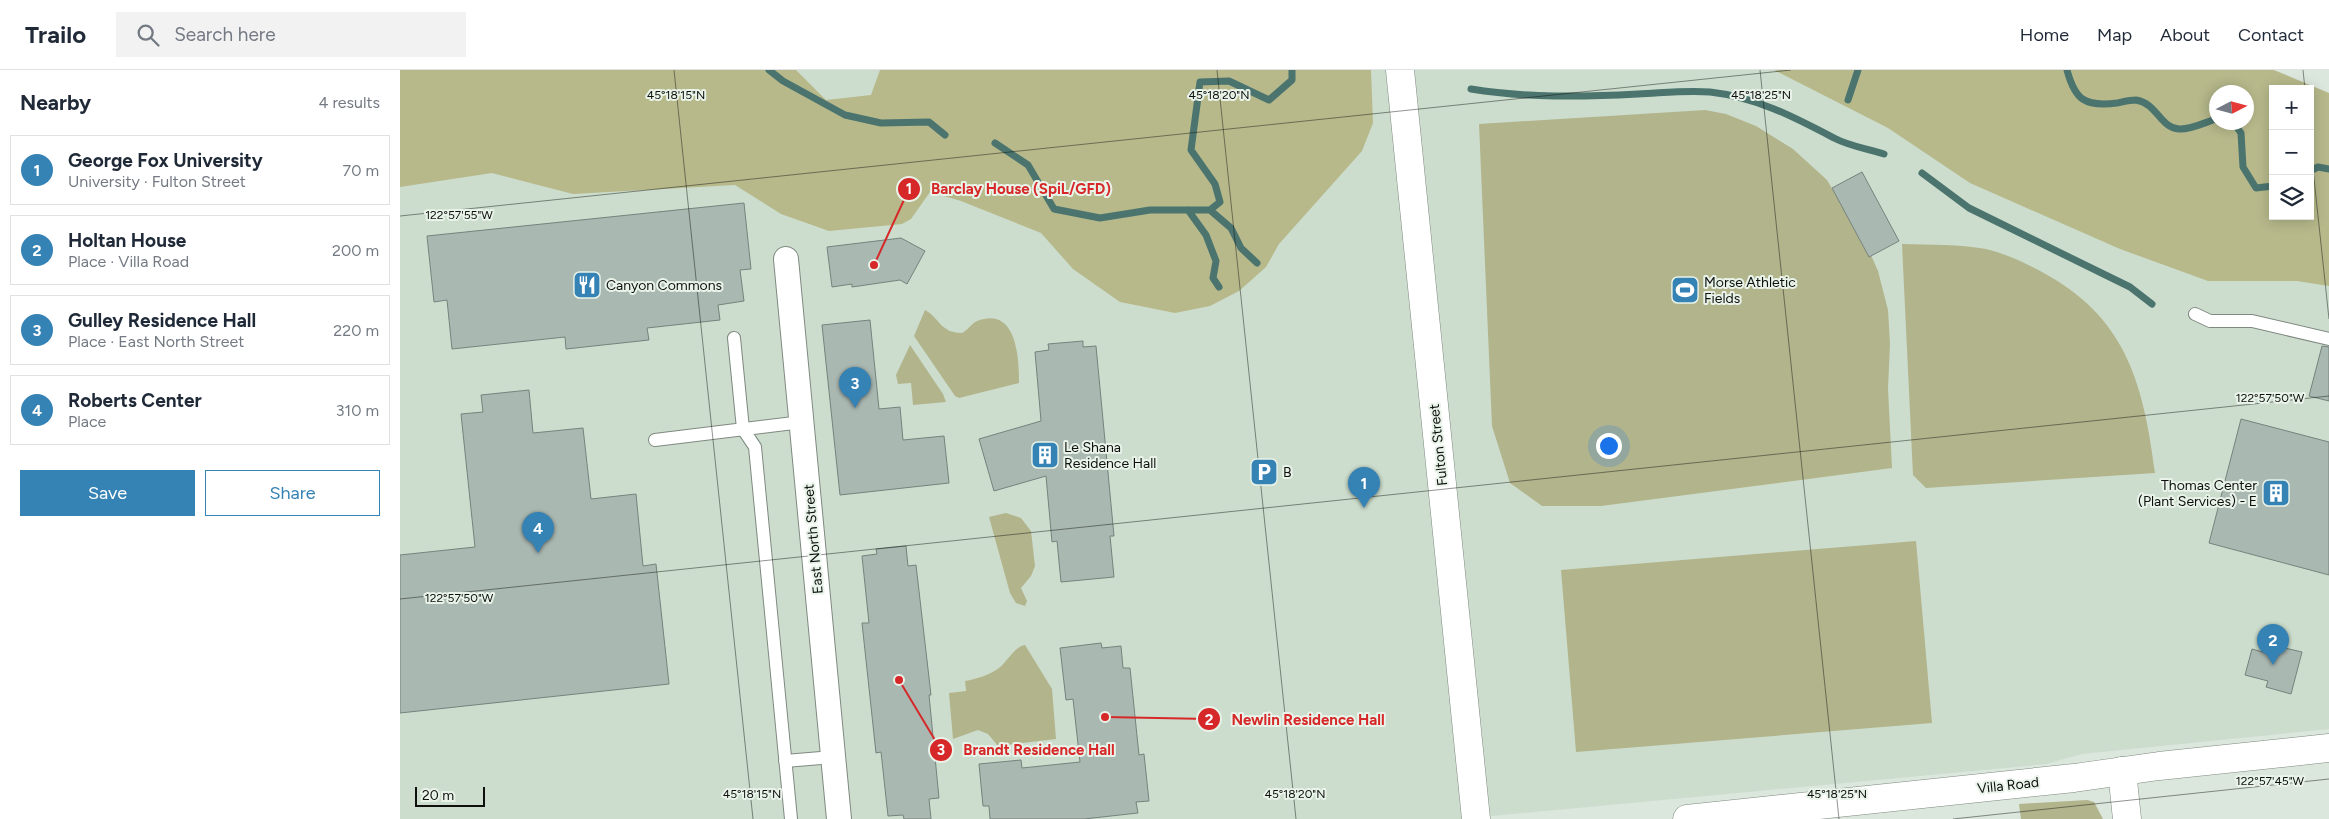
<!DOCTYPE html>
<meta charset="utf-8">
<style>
:root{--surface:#fff;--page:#f2f2f3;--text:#1f2937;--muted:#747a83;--line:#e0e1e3;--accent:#3582b5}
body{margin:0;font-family:Figtree,sans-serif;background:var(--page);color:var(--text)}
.controls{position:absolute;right:15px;top:15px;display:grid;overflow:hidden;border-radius:0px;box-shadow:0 2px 12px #0003}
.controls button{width:45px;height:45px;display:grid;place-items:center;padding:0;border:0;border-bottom:1px solid var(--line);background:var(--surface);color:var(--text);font:25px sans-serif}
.compass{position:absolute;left:1809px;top:15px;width:45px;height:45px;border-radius:50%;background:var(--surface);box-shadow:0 2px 12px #0003;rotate:84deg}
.scale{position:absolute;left:15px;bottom:12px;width:70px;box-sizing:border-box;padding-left:5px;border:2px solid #0d100d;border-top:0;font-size:14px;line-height:18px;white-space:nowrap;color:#0d100d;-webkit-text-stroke:4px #e9f3e9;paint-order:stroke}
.you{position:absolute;left:1208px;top:375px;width:18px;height:18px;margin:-12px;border:4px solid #fff;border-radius:50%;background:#1a73e8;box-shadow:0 0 0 8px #1a73e833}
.badge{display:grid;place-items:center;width:32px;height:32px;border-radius:50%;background:var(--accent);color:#fff;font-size:16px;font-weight:700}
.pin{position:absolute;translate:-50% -41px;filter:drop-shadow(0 1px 2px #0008)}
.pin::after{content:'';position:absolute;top:26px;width:18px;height:15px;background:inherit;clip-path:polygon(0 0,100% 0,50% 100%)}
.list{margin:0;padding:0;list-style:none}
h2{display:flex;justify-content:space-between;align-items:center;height:65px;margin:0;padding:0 20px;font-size:21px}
h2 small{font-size:16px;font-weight:400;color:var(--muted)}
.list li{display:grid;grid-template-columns:32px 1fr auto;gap:15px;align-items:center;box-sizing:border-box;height:70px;margin:0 10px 10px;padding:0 10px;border:1px solid var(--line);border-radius:0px}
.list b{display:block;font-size:19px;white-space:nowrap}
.list p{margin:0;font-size:16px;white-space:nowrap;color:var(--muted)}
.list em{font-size:16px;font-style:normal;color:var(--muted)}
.actions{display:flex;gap:10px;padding:15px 20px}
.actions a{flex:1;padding:11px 0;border:1px solid var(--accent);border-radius:0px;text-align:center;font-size:18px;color:var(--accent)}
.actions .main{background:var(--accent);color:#fff}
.icon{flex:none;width:28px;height:28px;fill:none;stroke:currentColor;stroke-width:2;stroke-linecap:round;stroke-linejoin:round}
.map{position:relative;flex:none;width:1929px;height:749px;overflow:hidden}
header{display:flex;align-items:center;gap:30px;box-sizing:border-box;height:70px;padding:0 25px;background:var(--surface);border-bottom:1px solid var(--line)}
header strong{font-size:24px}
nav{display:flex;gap:28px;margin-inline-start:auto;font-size:18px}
.search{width:350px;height:45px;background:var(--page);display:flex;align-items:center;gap:12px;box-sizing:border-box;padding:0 18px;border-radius:0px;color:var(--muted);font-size:19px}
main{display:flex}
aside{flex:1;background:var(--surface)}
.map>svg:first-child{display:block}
.built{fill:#ccddcd}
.green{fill:#b2b48c}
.forest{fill:#b7b98b;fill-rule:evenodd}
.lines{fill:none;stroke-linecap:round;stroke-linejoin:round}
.stream{stroke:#4b746e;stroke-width:7}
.building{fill:#aab8b2;stroke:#76837d}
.service-casing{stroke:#7f8980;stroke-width:14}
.minor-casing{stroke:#7f8980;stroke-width:26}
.tertiary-casing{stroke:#7f8980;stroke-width:29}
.secondary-casing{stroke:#7f8980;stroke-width:29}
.service{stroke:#fff;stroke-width:12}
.minor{stroke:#fff;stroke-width:24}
.tertiary{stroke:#fff;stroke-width:28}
.secondary{stroke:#fff;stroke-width:28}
.ticks{fill:none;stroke:#0d100d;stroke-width:1;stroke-opacity:0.45}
.labels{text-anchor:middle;stroke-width:4;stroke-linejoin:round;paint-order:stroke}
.poi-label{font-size:14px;fill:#0d100d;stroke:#e9f3e9;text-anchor:start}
.street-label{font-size:14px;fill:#0d100d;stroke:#e9f3e9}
.ticks-label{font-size:12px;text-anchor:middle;fill:#0d100d;stroke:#e9f3e9;stroke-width:4;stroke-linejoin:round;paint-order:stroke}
.leader{fill:none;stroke:#d62828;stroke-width:2}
.callout-dot{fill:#d62828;stroke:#e9f3e9;stroke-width:2}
.mark-label{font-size:15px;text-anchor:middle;font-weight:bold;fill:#fff}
.callout-label{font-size:15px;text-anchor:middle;font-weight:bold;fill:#d62828;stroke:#e9f3e9;stroke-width:4;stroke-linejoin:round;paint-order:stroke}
</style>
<header>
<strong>Trailo</strong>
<div class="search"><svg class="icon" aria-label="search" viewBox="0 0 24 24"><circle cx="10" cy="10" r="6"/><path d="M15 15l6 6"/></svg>Search here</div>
<nav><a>Home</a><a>Map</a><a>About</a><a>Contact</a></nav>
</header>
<main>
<aside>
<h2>Nearby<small>4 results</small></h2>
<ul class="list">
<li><span class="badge">1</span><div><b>George Fox University</b><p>University · Fulton Street</p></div><em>70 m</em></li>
<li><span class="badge">2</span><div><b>Holtan House</b><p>Place · Villa Road</p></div><em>200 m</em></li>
<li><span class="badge">3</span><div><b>Gulley Residence Hall</b><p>Place · East North Street</p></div><em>220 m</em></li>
<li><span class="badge">4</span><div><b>Roberts Center</b><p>Place</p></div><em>310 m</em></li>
</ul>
<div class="actions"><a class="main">Save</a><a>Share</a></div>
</aside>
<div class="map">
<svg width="1929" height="749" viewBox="0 0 1929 749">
<rect width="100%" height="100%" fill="#dbe6dc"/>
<!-- built -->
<path class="built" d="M0,0H1486L1929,216V659L1682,684L1646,694L1060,749H0Z"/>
<!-- green -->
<path class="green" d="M1305,40L1326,44L1356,56L1393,79L1427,110L1471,185L1478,201L1488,240L1490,274L1488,319L1492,398L1201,436H1142L1110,413L1092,356L1079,54Z
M1502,174C1530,175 1559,174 1586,179C1607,184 1630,195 1649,206C1728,251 1744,318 1755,403L1526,418L1513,405Z
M525,240C539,247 540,263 562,263C568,260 571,254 577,251C617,236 619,288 619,313L559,328L555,326L514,266Z
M510,275L543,324L546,332L513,335L511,313L498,314L496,305Z
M606,443L621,448L631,461L635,496L631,506L621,518L627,531L625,536L616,533L610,523L589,447Z
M1516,471L1532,653L1176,682L1161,500Z
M625,575L652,619L656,669L598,676L588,664L578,660L553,669L549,623L566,621L565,611C577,609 589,605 599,598C607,592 615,576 625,575Z
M1687,730L1694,732L1703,749H1621L1619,734Z"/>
<!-- forest -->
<path class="forest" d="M0,0H396L426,30L471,25L480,0H971L973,53L962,81L879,174L866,197L839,221L810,236L775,243L720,232L673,199L641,163L561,131L530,122L511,149L502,154L429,161L381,144L335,115L173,124L92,103L0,117Z
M1374,0H1874L1929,23V216L1897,211H1808L1720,179L1570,113L1488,58ZM1873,19H1910V146H1873ZM1816,22H1846V52H1816Z"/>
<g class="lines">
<!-- stream -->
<path class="stream" d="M369,0L383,11L445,45L481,53L529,52L545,65
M1667,0C1675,30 1685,37 1717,33C1722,32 1730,30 1736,30C1757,33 1760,58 1779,59C1790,60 1806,52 1816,49
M1071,19C1126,28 1183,27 1238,24C1262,23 1286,20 1310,22C1356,27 1394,47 1434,68C1449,76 1468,79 1484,84
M1448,30L1458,0
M1833,52L1841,63L1843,97L1856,118L1873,116
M595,73L628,95L654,139L700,148L750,140H810L820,132L815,114L791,80L800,12L829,11L869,30L892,10V0
M1910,101L1918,97L1929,99
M1522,103L1569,138L1730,217L1752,234
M788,140L806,165L816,191L813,208L819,217
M810,140L831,158L841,178L857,193"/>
</g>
<!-- building -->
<path class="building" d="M1462,102L1499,171L1469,187L1432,118Z
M344,133L351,199L340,200L344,231L318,235L320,250L247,258L249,270L166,279L165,267L52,279L47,230L34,232L27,166Z
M501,168L525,181L507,214L500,210L452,217V214L432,217L427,177Z
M470,250L479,339L500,337L503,370L544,366L549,413L440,425L422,255Z
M683,271V277L696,276L714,466H710L714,507L661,512L657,471L652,472L646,406L594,421L579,369L641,351L635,282L649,280L648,274Z
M1922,276L1929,277V331L1909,326Z
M129,320L133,363L183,358L191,429L236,424L243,496L256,494L269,614L0,643V485L75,477L61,344L83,342L81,325Z
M1841,349L1929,372V505L1809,473Z
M506,476L508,496L516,495L531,625H529L539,728L529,729L531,749H504L503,745L488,746L481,682L476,683L462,553H469L462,486L477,484L476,479Z
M701,573L702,578L721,576L723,598H730L739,685L744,684L749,731L736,732L738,743L684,749H590L589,736H583L579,694L621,690L622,698L680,692L673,629L666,630L660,578Z
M1876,576L1902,582L1891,624L1866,617L1868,611L1845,605L1852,579L1873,585Z"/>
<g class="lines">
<defs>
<path id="service" d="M1795,244L1810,251H1852L1929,269
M334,268L343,359L355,377L391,749
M255,370L402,352
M385,691L433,687"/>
<path id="minor" d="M386,189L439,749"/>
<path id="tertiary" d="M1000,0L1076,749
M1722,701L1727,749"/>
<path id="secondary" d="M1287,749L1674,708L1759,696L1929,678"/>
</defs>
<!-- service casing -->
<use href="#service" class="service-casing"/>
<!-- minor casing -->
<use href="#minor" class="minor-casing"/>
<!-- tertiary casing -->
<use href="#tertiary" class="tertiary-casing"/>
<!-- secondary casing -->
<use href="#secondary" class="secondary-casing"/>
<!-- service -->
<use href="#service" class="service"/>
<!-- minor -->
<use href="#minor" class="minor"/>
<!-- tertiary -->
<use href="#tertiary" class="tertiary"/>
<!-- secondary -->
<use href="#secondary" class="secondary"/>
</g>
<!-- ticks -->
<path class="ticks" d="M274,0L353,749M817,0L896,749M1360,0L1439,749M1903,0L1905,19M1910,71L1929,249M0,146L1391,0M0,529L1929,326M1553,749L1929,709"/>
<!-- icons -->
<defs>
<symbol id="restaurant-square" viewBox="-11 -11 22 22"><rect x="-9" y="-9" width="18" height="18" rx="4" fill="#3582b5" stroke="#e9f3e9"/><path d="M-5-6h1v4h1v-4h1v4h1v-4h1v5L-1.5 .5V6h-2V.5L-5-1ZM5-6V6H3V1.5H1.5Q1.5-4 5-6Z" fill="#fff"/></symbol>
<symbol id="stadium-square" viewBox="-11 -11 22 22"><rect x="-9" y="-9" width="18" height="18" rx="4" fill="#3582b5" stroke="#e9f3e9"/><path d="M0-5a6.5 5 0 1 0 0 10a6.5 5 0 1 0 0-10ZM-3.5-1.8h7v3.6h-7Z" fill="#fff"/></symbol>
<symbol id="building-square" viewBox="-11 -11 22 22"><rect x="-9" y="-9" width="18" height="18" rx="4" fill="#3582b5" stroke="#e9f3e9"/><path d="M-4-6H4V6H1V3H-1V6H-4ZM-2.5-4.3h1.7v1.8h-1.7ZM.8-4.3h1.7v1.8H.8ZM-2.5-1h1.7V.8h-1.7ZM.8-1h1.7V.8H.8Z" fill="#fff"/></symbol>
<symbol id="parking-square" viewBox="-11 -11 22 22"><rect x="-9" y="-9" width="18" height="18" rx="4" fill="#3582b5" stroke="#e9f3e9"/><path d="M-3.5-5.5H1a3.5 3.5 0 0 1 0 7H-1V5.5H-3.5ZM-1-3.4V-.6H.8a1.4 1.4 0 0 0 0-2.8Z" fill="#fff"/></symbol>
</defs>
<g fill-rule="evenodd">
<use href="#restaurant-square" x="171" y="199" width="32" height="32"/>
<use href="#stadium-square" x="1269" y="204" width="32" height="32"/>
<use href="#building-square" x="629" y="369" width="32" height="32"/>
<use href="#parking-square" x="848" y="386" width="32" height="32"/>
<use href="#building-square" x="1860" y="407" width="32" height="32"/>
</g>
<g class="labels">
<!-- poi labels -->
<g class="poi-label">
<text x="1304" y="217">Morse Athletic<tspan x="1304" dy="16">Fields</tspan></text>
<text x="206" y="220">Canyon Commons</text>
<text x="664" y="382">Le Shana<tspan x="664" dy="16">Residence Hall</tspan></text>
<text x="883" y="407">B</text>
<text x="1857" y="420" text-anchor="end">Thomas Center<tspan x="1857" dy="16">(Plant Services) - E</tspan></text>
</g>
<!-- street labels -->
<g class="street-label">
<text transform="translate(1038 375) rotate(-96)" y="5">Fulton Street</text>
<text transform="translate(413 469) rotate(-95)" y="5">East North Street</text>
<text transform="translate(1608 715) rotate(-6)" y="5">Villa Road</text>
</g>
</g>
<g class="ticks-label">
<text x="276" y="29">45°18'15"N</text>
<text x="819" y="29">45°18'20"N</text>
<text x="1361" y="29">45°18'25"N</text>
<text x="59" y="149">122°57'55"W</text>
<text x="1870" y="332">122°57'50"W</text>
<text x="59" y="532">122°57'50"W</text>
<text x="1870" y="715">122°57'45"W</text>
<text x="352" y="728">45°18'15"N</text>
<text x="895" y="728">45°18'20"N</text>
<text x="1437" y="728">45°18'25"N</text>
</g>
<!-- callouts -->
<path class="leader" d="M474 195L509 119M705 647L809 649M499 610L541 680"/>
<g class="callout-dot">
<circle cx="474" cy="195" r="5"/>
<circle cx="705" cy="647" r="5"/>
<circle cx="499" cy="610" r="5"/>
<circle cx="509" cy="119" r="12"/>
<circle cx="809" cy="649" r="12"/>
<circle cx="541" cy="680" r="12"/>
</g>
<g class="mark-label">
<text x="509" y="124">1</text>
<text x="809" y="655">2</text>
<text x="541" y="685">3</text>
</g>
<g class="callout-label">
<text x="621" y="124">Barclay House (SpiL/GFD)</text>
<text x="908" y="655">Newlin Residence Hall</text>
<text x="639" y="685">Brandt Residence Hall</text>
</g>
</svg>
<div class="controls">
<button>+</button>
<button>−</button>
<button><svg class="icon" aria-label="layers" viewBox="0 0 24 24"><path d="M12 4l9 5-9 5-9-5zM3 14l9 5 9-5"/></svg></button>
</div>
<svg class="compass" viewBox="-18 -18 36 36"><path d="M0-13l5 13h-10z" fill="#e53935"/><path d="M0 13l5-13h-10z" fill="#747a83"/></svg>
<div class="scale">20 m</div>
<div class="you"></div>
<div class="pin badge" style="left:964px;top:438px">1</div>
<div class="pin badge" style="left:1873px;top:595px">2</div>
<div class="pin badge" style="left:455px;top:338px">3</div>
<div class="pin badge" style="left:138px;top:483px">4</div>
</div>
</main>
